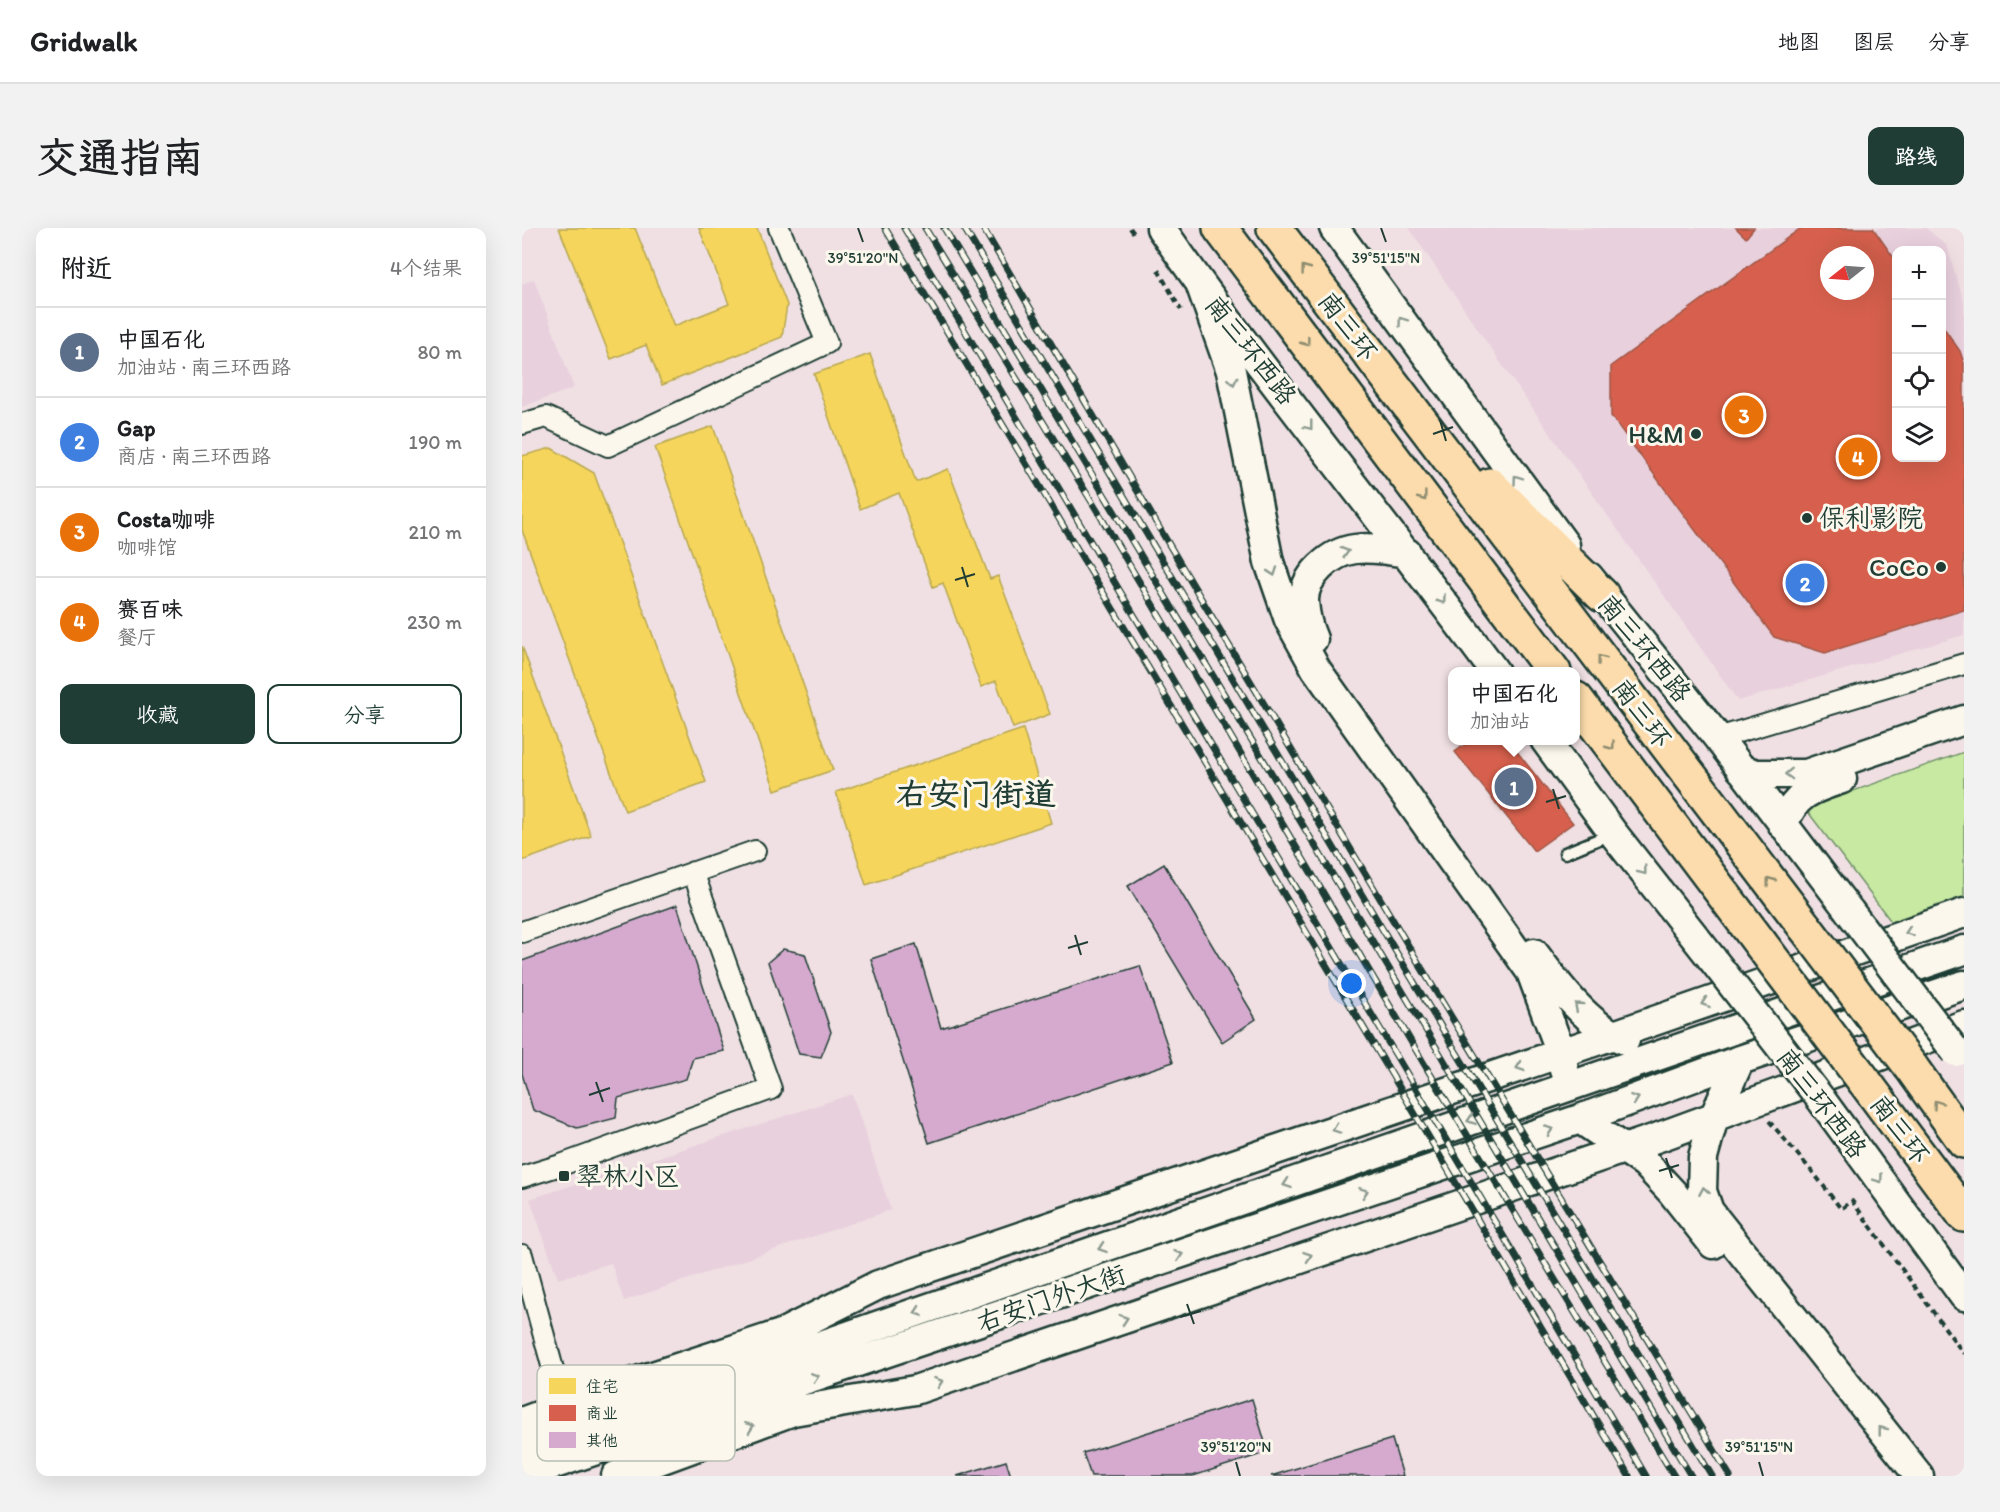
<!DOCTYPE html>
<html lang="zh">
<meta charset="utf-8">
<style>
:root{--surface:#fff;--page:#f2f2f2;--text:#202124;--muted:#757577;--line:#e0e0e0;--accent:#1f3d34}
body{margin:0;font-family:Itim,"LXGW WenKai TC",sans-serif;background:var(--page);color:var(--text)}
.controls{position:absolute;right:18px;top:18px;display:grid;overflow:hidden;border-radius:12px;box-shadow:0 6px 24px #0002}
.controls button{width:54px;height:54px;display:grid;place-items:center;padding:0;border:0;border-bottom:2px solid var(--line);background:var(--surface);color:var(--text);font:30px sans-serif}
.compass{position:absolute;left:1298px;top:18px;width:54px;height:54px;border-radius:50%;background:var(--surface);box-shadow:0 6px 24px #0002;rotate:253deg}
.you{position:absolute;left:830px;top:756px;width:21px;height:21px;margin:-15px;border:4px solid #fff;border-radius:50%;background:#1a73e8;box-shadow:0 0 0 9px #1a73e833}
.badge{display:grid;place-items:center;width:39px;height:39px;border-radius:50%;background:var(--accent);color:#fff;font-size:20px;font-weight:700}
.pin{position:absolute;translate:-50% -50%;border:3px solid #fff;box-shadow:0 2px 6px #0006}
.popup{position:absolute;left:926px;top:439px;width:132px;height:78px;box-sizing:border-box;display:grid;place-content:center;border-radius:12px;background:var(--surface);filter:drop-shadow(0 2px 4px #0005);font-size:20px;white-space:nowrap;color:var(--muted)}
.popup b{font-size:22px;color:var(--text)}
.popup::after{content:'';position:absolute;left:50%;top:100%;margin-left:-12px;border:12px solid transparent;border-top-color:var(--surface)}
.list{margin:0;padding:0;list-style:none}
h2{display:flex;justify-content:space-between;align-items:center;height:78px;margin:0;padding:0 24px;font-size:26px}
h2 small{font-size:20px;font-weight:400;color:var(--muted)}
.list li{display:grid;grid-template-columns:39px 1fr auto;gap:18px;align-items:center;box-sizing:border-box;height:90px;padding:0 24px;border-top:2px solid var(--line)}
.list b{display:block;font-size:22px;white-space:nowrap}
.list p{margin:0;font-size:20px;white-space:nowrap;color:var(--muted)}
.list em{font-size:20px;font-style:normal;color:var(--muted)}
.actions{display:flex;gap:12px;padding:18px 24px}
.actions a{flex:1;padding:14px 0;border:2px solid var(--accent);border-radius:12px;text-align:center;font-size:21px;color:var(--accent)}
.actions .main{background:var(--accent);color:#fff}
.icon{flex:none;width:33px;height:33px;fill:none;stroke:currentColor;stroke-width:2;stroke-linecap:round;stroke-linejoin:round}
.map{position:relative;flex:none;width:1442px;height:1248px;overflow:hidden;border-radius:12px}
header{display:flex;align-items:center;gap:36px;box-sizing:border-box;height:84px;padding:0 30px;background:var(--surface);border-bottom:2px solid var(--line)}
header strong{font-size:28px}
nav{display:flex;gap:33px;margin-inline-start:auto;font-size:21px}
.intro{display:flex;align-items:center;justify-content:space-between;box-sizing:border-box;height:144px;padding:0 36px}
h1{margin:0;font-size:42px}
.button{padding:15px 27px;border-radius:12px;background:var(--accent);color:#fff;font-size:21px;font-weight:700}
main{display:flex;gap:36px;padding:0 36px}
aside{flex:1;background:var(--surface);border-radius:12px;box-shadow:0 6px 24px #0002}
.map>svg:first-child{display:block}
.built{fill:#e8d0dd;fill-rule:evenodd}
.green{fill:#c7e9a2;stroke:#73936b;stroke-width:1.5}
.homes{fill:#f6d55c;stroke:#b6a750;stroke-width:1.5}
.shops{fill:#d6604d;stroke:#9f5646;stroke-width:1.5;fill-rule:evenodd}
.building{fill:#d5aace;stroke:#1f3d34;stroke-width:1.5}
.lines{fill:none;stroke-linecap:round;stroke-linejoin:round}
.lane-casing{stroke:#1f3d34;stroke-width:15}
.street-casing{stroke:#1f3d34;stroke-width:24}
.secondary-casing{stroke:#1f3d34;stroke-width:33}
.highway-casing{stroke:#1f3d34;stroke-width:38}
.path{stroke:#1f3d34;stroke-width:4;stroke-dasharray:6 4.5;stroke-linecap:butt}
.lane{stroke:#fbf7ec;stroke-width:10}
.street{stroke:#fbf7ec;stroke-width:20}
.secondary{stroke:#fbf7ec;stroke-width:28}
.highway{stroke:#fcdcac;stroke-width:33}
.rail-casing{stroke:#1f3d34;stroke-width:7}
.rail{stroke:#fbf7ec;stroke-width:4.5;stroke-dasharray:14;stroke-linecap:butt}
.secondary-bridge-casing{stroke:#1f3d34;stroke-width:33;stroke-linecap:butt}
.highway-bridge-casing{stroke:#1f3d34;stroke-width:38;stroke-linecap:butt}
.secondary-bridge{stroke:#fbf7ec;stroke-width:28}
.highway-bridge{stroke:#fcdcac;stroke-width:33}
.oneway{stroke:#8e8c70}
.oneway2{stroke:#8d9a90}
.ticks{fill:none;stroke:#1f3d34;stroke-width:2}
.poi-dot{fill:#1f3d34;stroke:#fbf7ec;stroke-width:2}
.labels{text-anchor:middle;stroke-width:6;stroke-linejoin:round;paint-order:stroke}
.street-label{font-size:26px;fill:#1f3d34;stroke:#fbf7ec}
.poi-label{font-size:26px;fill:#1f3d34;stroke:#fbf7ec;text-anchor:end}
.district-label{font-size:32px;font-weight:bold;fill:#1f3d34;stroke:#fbf7ec}
.key{fill:#fbf7ec;stroke:#b9bfb5;stroke-width:1.5}
.key-label{font-size:16px;fill:#1f3d34}
.ticks-label{font-size:15px;text-anchor:middle;fill:#1f3d34;stroke:#fbf7ec;stroke-width:6;stroke-linejoin:round;paint-order:stroke}
</style>
<header>
<strong>Gridwalk</strong>
<nav><a>地图</a><a>图层</a><a>分享</a></nav>
</header>
<div class="intro"><h1>交通指南</h1><a class="button">路线</a></div>
<main>
<aside>
<h2>附近<small>4个结果</small></h2>
<ul class="list">
<li><span class="badge" style="background:#5c6f8a">1</span><div><b>中国石化</b><p>加油站 · 南三环西路</p></div><em>80 m</em></li>
<li><span class="badge" style="background:#3f7fe0">2</span><div><b>Gap</b><p>商店 · 南三环西路</p></div><em>190 m</em></li>
<li><span class="badge" style="background:#e8710a">3</span><div><b>Costa咖啡</b><p>咖啡馆</p></div><em>210 m</em></li>
<li><span class="badge" style="background:#e8710a">4</span><div><b>赛百味</b><p>餐厅</p></div><em>230 m</em></li>
</ul>
<div class="actions"><a class="main">收藏</a><a>分享</a></div>
</aside>
<div class="map">
<svg width="1442" height="1248" viewBox="0 0 1442 1248">
<rect width="100%" height="100%" fill="#f0e0e3"/>
<filter id="ink" filterUnits="userSpaceOnUse"><feTurbulence type="fractalNoise" baseFrequency=".0167" numOctaves="2"/><feDisplacementMap in="SourceGraphic" scale="12" xChannelSelector="R" yChannelSelector="G"/><feConvolveMatrix kernelMatrix="1 2 1 2 8 2 1 2 1" color-interpolation-filters="sRGB"/></filter>
<g filter="url(#ink)">
<!-- built -->
<path class="built" d="M887,0H1404L1425,18L1442,74V407L1216,473L987,147ZM1374,22H1420V230H1374ZM1307,27H1343V63H1307Z
M12,51L52,160L0,179V56Z
M330,866L369,982L102,1073L89,1035L36,1051L8,971Z"/>
<!-- green -->
<path class="green" d="M1442,524V673L1371,696L1283,580Z"/>
<!-- homes -->
<path class="homes" d="M37,0H113L152,98L207,76L177,0H235L265,77L260,109L140,157L124,117L89,131Z
M348,126L394,254L426,241L468,351L476,348L528,486L491,500L474,453L459,459L421,355L411,359L377,265L338,281L292,146Z
M191,198L311,542L253,562L133,219Z
M29,220L72,245L184,554L103,583L0,302V228Z
M0,418L69,608L0,633Z
M501,501L529,595L344,657L314,564Z"/>
<!-- shops -->
<path class="shops" d="M1214,0H1232L1224,10Z
M1279,0H1351L1374,33V230H1420V97L1438,123L1442,135V382L1303,425L1252,409L1089,188V138ZM1307,27H1343V63H1307Z
M949,512H986L1051,595L1012,623L933,524Z"/>
<!-- building -->
<path class="building" d="M642,636L734,791L700,814L606,658Z
M155,677L202,823L171,830L164,851L96,870L94,890L55,900L11,882L0,846V733Z
M394,716L419,800L618,738L651,834L407,915L349,731Z
M261,721L283,726L309,804L299,829L277,826L246,734Z
M730,1171L746,1224L671,1248H569L561,1225Z
M870,1211L881,1248H749Z
M484,1233L489,1248H435Z"/>
<g class="lines">
<defs>
<path id="lane" d="M1043,625L1089,606"/>
<path id="street" d="M0,196L24,189L86,218L305,115L257,0
M1196,510L1442,436
M0,704L233,623
M0,949L39,937L249,861L171,644
M0,1027L44,1189"/>
<path id="secondary" d="M639,0C745,152 863,294 973,444
M812,0L1043,317
M679,58L709,143L747,334L767,392L794,441L1009,744L1039,825L1042,842
M1067,349L1196,510L1328,684
M791,411C786,400 783,386 782,374C781,348 809,324 833,321C850,319 868,322 885,325
M1023,512L1091,605L1191,732
M1219,541L1235,546H1284L1442,492
M1261,597C1273,566 1289,561 1320,551
M1012,725C1035,756 1067,800 1103,812
M1218,832L1192,889L1181,929L1180,963L1187,983L1397,1248
M1298,870L1442,1068
M1058,891L1123,935L1150,964L1191,1016
M0,1194L73,1167L259,1106L356,1057L1089,808L1442,685
M0,1223L48,1204L1442,722
M0,1247L1058,891L1218,832L1442,757
M94,1248L271,1183L393,1162L1137,909L1442,797"/>
<path id="highway" d="M698,0L1032,444
M752,0L1283,699
M968,257L1080,367
M1054,471L1238,715
M1389,839L1442,913
M1343,854L1442,987"/>
</defs>
<!-- lane casing -->
<use href="#lane" class="lane-casing"/>
<!-- street casing -->
<use href="#street" class="street-casing"/>
<!-- secondary casing -->
<use href="#secondary" class="secondary-casing"/>
<!-- highway casing -->
<use href="#highway" class="highway-casing"/>
<!-- path -->
<path class="path" d="M608,0L614,8
M636,42L659,82
M1247,893L1294,948L1319,981L1330,973L1442,1126"/>
<!-- lane -->
<use href="#lane" class="lane"/>
<!-- street -->
<use href="#street" class="street"/>
<!-- secondary -->
<use href="#secondary" class="secondary"/>
<!-- highway -->
<use href="#highway" class="highway"/>
<defs>
<path id="rail" d="M363,0L870,847L1107,1248
M382,0L1124,1248
M403,0L576,284L904,839L1152,1248
M422,0L923,834L1169,1248
M442,0L886,744L1190,1248
M461,0L662,342L899,739L1208,1248"/>
</defs>
<!-- rail casing -->
<use href="#rail" class="rail-casing"/>
<!-- rail -->
<use href="#rail" class="rail"/>
<defs>
<path id="secondary-bridge" d="M1328,684L1434,824
M1191,732L1298,870"/>
<path id="highway-bridge" d="M1283,699L1389,839
M1238,715L1343,854"/>
</defs>
<!-- secondary-bridge casing -->
<use href="#secondary-bridge" class="secondary-bridge-casing"/>
<!-- highway-bridge casing -->
<use href="#highway-bridge" class="highway-bridge-casing"/>
<!-- secondary-bridge -->
<use href="#secondary-bridge" class="secondary-bridge"/>
<!-- highway-bridge -->
<use href="#highway-bridge" class="highway-bridge"/>
</g>
<!-- one-way arrows -->
<defs><path id="oneway-chevron" d="M-2-3.5L2.5 0L-2 3.5" fill="none" stroke-width="1.6" stroke-linecap="round" stroke-linejoin="round" transform="scale(1.5)"/></defs>
<g class="oneway">
<use href="#oneway-chevron" transform="translate(783 41) rotate(-127)"/>
<use href="#oneway-chevron" transform="translate(784 114) rotate(53)"/>
<use href="#oneway-chevron" transform="translate(901 269) rotate(53)"/>
<use href="#oneway-chevron" transform="translate(1079 431) rotate(-127)"/>
<use href="#oneway-chevron" transform="translate(1089 518) rotate(53)"/>
<use href="#oneway-chevron" transform="translate(1248 653) rotate(-127)"/>
<use href="#oneway-chevron" transform="translate(1415 876) rotate(-126)"/>
</g>
<g class="oneway2">
<use href="#oneway-chevron" transform="translate(880 93) rotate(-126)"/>
<use href="#oneway-chevron" transform="translate(711 153) rotate(79)"/>
<use href="#oneway-chevron" transform="translate(787 198) rotate(52)"/>
<use href="#oneway-chevron" transform="translate(995 251) rotate(-126)"/>
<use href="#oneway-chevron" transform="translate(823 324) rotate(-16)"/>
<use href="#oneway-chevron" transform="translate(751 344) rotate(71)"/>
<use href="#oneway-chevron" transform="translate(920 372) rotate(54)"/>
<use href="#oneway-chevron" transform="translate(1267 546) rotate(178)"/>
<use href="#oneway-chevron" transform="translate(1121 643) rotate(52)"/>
<use href="#oneway-chevron" transform="translate(1387 704) rotate(161)"/>
<use href="#oneway-chevron" transform="translate(1183 775) rotate(161)"/>
<use href="#oneway-chevron" transform="translate(1056 778) rotate(-139)"/>
<use href="#oneway-chevron" transform="translate(998 839) rotate(161)"/>
<use href="#oneway-chevron" transform="translate(1113 871) rotate(-20)"/>
<use href="#oneway-chevron" transform="translate(949 892) rotate(161)"/>
<use href="#oneway-chevron" transform="translate(814 901) rotate(161)"/>
<use href="#oneway-chevron" transform="translate(1027 902) rotate(-19)"/>
<use href="#oneway-chevron" transform="translate(1357 951) rotate(54)"/>
<use href="#oneway-chevron" transform="translate(765 956) rotate(161)"/>
<use href="#oneway-chevron" transform="translate(1182 963) rotate(-100)"/>
<use href="#oneway-chevron" transform="translate(842 964) rotate(-19)"/>
<use href="#oneway-chevron" transform="translate(580 1020) rotate(161)"/>
<use href="#oneway-chevron" transform="translate(657 1027) rotate(-19)"/>
<use href="#oneway-chevron" transform="translate(786 1028) rotate(-19)"/>
<use href="#oneway-chevron" transform="translate(396 1084) rotate(161)"/>
<use href="#oneway-chevron" transform="translate(602 1091) rotate(-19)"/>
<use href="#oneway-chevron" transform="translate(293 1149) rotate(-19)"/>
<use href="#oneway-chevron" transform="translate(417 1154) rotate(-19)"/>
<use href="#oneway-chevron" transform="translate(228 1199) rotate(-20)"/>
<use href="#oneway-chevron" transform="translate(1360 1202) rotate(-128)"/>
</g>
</g>
<!-- ticks -->
<path class="ticks" d="M336,0L341,14M859,0L864,14M918,192L924,213M911,206L931,199M440,339L446,359M433,352L453,346M1031,561L1037,581M1024,574L1044,568M553,707L559,727M546,720L566,714M74,854L81,874M67,867L88,860M1144,930L1150,950M1137,943L1157,937M665,1076L672,1096M658,1089L679,1083M714,1234L718,1248M1237,1234L1241,1248"/>
<!-- markers -->
<g class="poi-dot">
<circle cx="1174" cy="206" r="6"/>
<circle cx="1285" cy="290" r="6"/>
<circle cx="1419" cy="339" r="6"/>
<rect x="36" y="942" width="12" height="12" rx="3"/>
</g>
<g class="labels">
<!-- street labels -->
<g class="street-label">
<text transform="translate(826 98) rotate(53)" y="9">南三环</text>
<text transform="translate(729 122) rotate(52)" y="9">南三环西路</text>
<text transform="translate(1123 420) rotate(51)" y="9">南三环西路</text>
<text transform="translate(1120 485) rotate(53)" y="9">南三环</text>
<text transform="translate(1300 875) rotate(53)" y="9">南三环西路</text>
<text transform="translate(1378 901) rotate(53)" y="9">南三环</text>
<text transform="translate(529 1070) rotate(-19)" y="9">右安门外大街</text>
</g>
<!-- poi labels -->
<g class="poi-label">
<text x="1162" y="215">H&amp;M</text>
<text x="1297" y="299" text-anchor="start">保利影院</text>
<text x="1407" y="348">CoCo</text>
<text x="54" y="957" text-anchor="start">翠林小区</text>
</g>
<!-- district labels -->
<g class="district-label">
<text x="454" y="577">右安门街道</text>
</g>
</g>
<!-- legend -->
<rect x="15" y="1137" width="198" height="96" rx="9" class="key"/>
<rect x="27" y="1150" width="27" height="16" fill="#f6d55c"/>
<rect x="27" y="1177" width="27" height="16" fill="#d6604d"/>
<rect x="27" y="1204" width="27" height="16" fill="#d5aace"/>
<g class="key-label">
<text x="64" y="1164">住宅</text>
<text x="64" y="1191">商业</text>
<text x="64" y="1218">其他</text>
</g>
<g class="ticks-label">
<text x="341" y="35">39°51'20"N</text>
<text x="864" y="35">39°51'15"N</text>
<text x="714" y="1224">39°51'20"N</text>
<text x="1237" y="1224">39°51'15"N</text>
</g>
</svg>
<div class="controls">
<button>+</button>
<button>−</button>
<button><svg class="icon" aria-label="locate" viewBox="0 0 24 24"><circle cx="12" cy="12" r="6"/><path d="M12 2v4M12 18v4M2 12h4M18 12h4"/></svg></button>
<button><svg class="icon" aria-label="layers" viewBox="0 0 24 24"><path d="M12 4l9 5-9 5-9-5zM3 14l9 5 9-5"/></svg></button>
</div>
<svg class="compass" viewBox="-18 -18 36 36"><path d="M0-13l5 13h-10z" fill="#e53935"/><path d="M0 13l5-13h-10z" fill="#757577"/></svg>
<div class="you"></div>
<div class="pin badge" style="left:992px;top:559px;background:#5c6f8a">1</div>
<div class="popup"><b>中国石化</b>加油站</div>
<div class="pin badge" style="left:1283px;top:355px;background:#3f7fe0">2</div>
<div class="pin badge" style="left:1222px;top:187px;background:#e8710a">3</div>
<div class="pin badge" style="left:1336px;top:229px;background:#e8710a">4</div>
</div>
</main>
